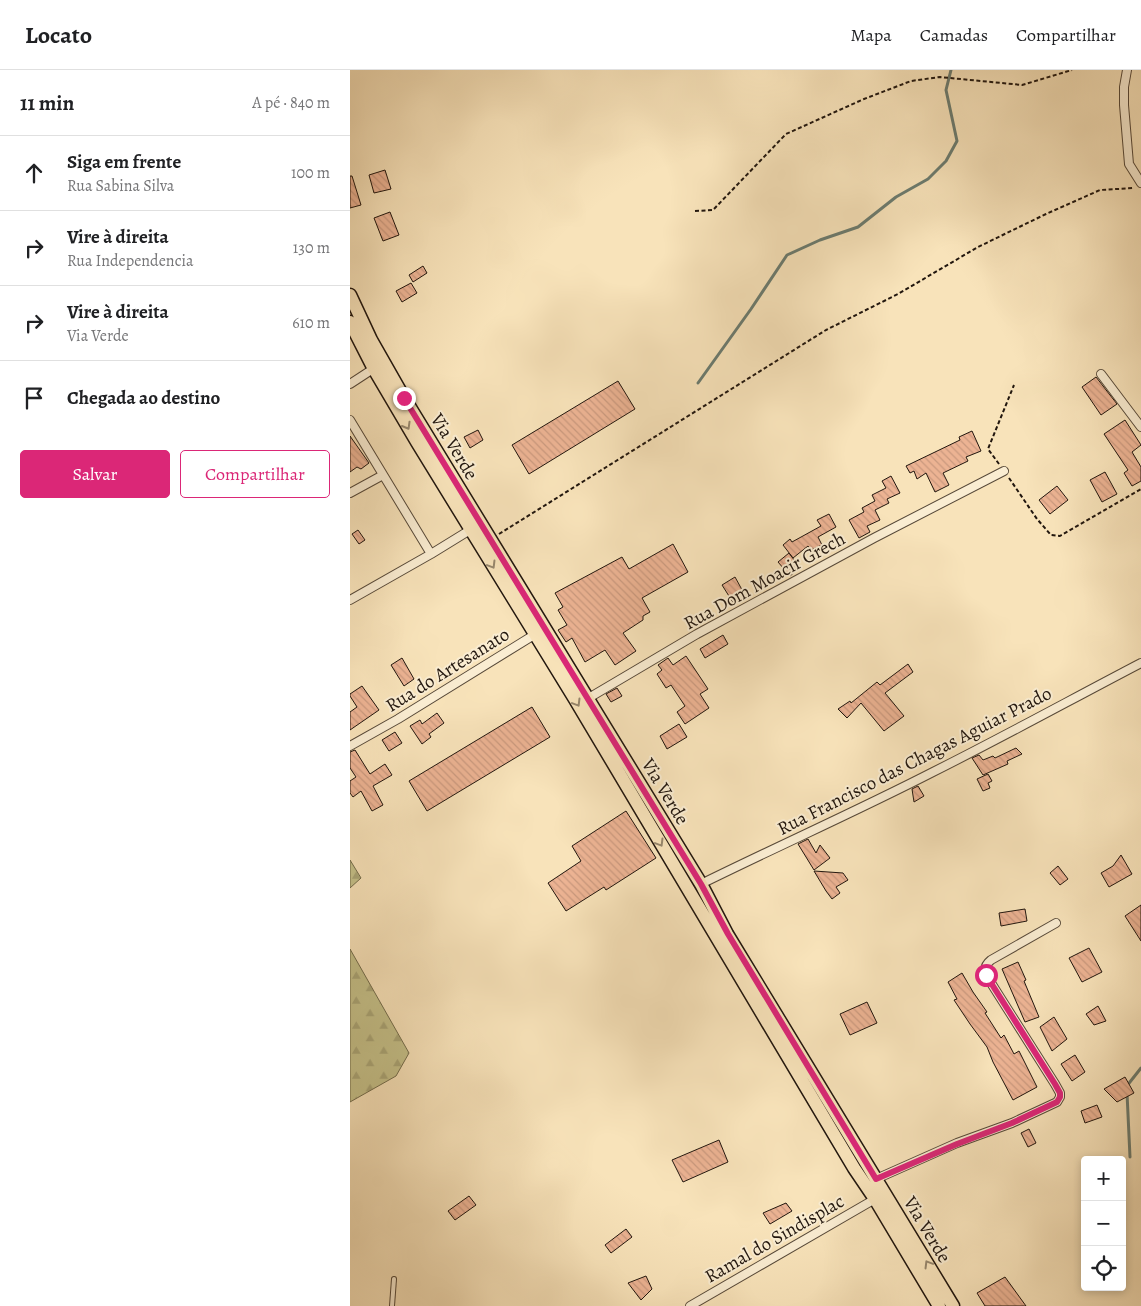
<!DOCTYPE html>
<html lang="pt">
<meta charset="utf-8">
<style>
:root{--surface:#fff;--page:#f6f6f6;--text:#202124;--muted:#757577;--line:#e0e0e0;--accent:#db2777}
body{margin:0;font-family:Alegreya,serif;background:var(--page);color:var(--text)}
.controls{position:absolute;right:15px;bottom:15px;display:grid;overflow:hidden;border-radius:5px;box-shadow:0 2px 8px #0003}
.controls button{width:45px;height:45px;display:grid;place-items:center;padding:0;border:0;border-bottom:1px solid var(--line);background:var(--surface);color:var(--text);font:25px sans-serif}
.stop{position:absolute;width:15px;height:15px;margin:-11px;border:4px solid #db2777;border-radius:50%;background:#fff}
.stop.end{background:#db2777;border-color:#fff;box-shadow:0 1px 5px #0008}
.list{margin:0;padding:0;list-style:none}
h2{display:flex;justify-content:space-between;align-items:center;height:65px;margin:0;padding:0 20px;font-size:21px}
h2 small{font-size:16px;font-weight:400;color:var(--muted)}
.list li{display:grid;grid-template-columns:32px 1fr auto;gap:15px;align-items:center;box-sizing:border-box;height:75px;padding:0 20px;border-top:1px solid var(--line)}
.list b{display:block;font-size:19px;white-space:nowrap}
.list p{margin:0;font-size:16px;white-space:nowrap;color:var(--muted)}
.list em{font-size:16px;font-style:normal;color:var(--muted)}
.actions{display:flex;gap:10px;padding:15px 20px}
.actions a{flex:1;padding:11px 0;border:1px solid var(--accent);border-radius:5px;text-align:center;font-size:18px;color:var(--accent)}
.actions .main{background:var(--accent);color:#fff}
.icon{flex:none;width:28px;height:28px;fill:none;stroke:currentColor;stroke-width:2;stroke-linecap:round;stroke-linejoin:round}
.map{position:relative;flex:none;width:791px;height:1236px;overflow:hidden}
header{display:flex;align-items:center;gap:30px;box-sizing:border-box;height:70px;padding:0 25px;background:var(--surface);border-bottom:1px solid var(--line)}
header strong{font-size:24px}
nav{display:flex;gap:28px;margin-inline-start:auto;font-size:18px}
main{display:flex}
aside{flex:1;background:var(--surface)}
.map>svg:first-child{display:block}
.forest{fill:url(#forest-firs);stroke:#736c4c}
.lines{fill:none;stroke-linecap:round;stroke-linejoin:round}
.stream{stroke:#6b7b6f;stroke-width:3}
.building{fill:url(#building-back-hatch);stroke:#21160e}
.lane-casing{stroke:#574939;stroke-width:6}
.street-casing{stroke:#574939;stroke-width:10}
.primary-casing{stroke:#21160e;stroke-width:15}
.path{stroke:#21160e;stroke-width:2;stroke-dasharray:4 2.5;stroke-linecap:butt}
.lane{stroke:#faedd2;stroke-width:4}
.street{stroke:#faedd2;stroke-width:8}
.primary{stroke:#f8e3ba;stroke-width:12}
.oneway{stroke:#97876d}
.route{stroke:#db2777;stroke-width:6}
.labels{text-anchor:middle;stroke-width:4;stroke-linejoin:round;paint-order:stroke}
.street-label{font-size:19px;fill:#21160e;stroke:#faedd2}
</style>
<header>
<strong>Locato</strong>
<nav><a>Mapa</a><a>Camadas</a><a>Compartilhar</a></nav>
</header>
<main>
<aside>
<h2>11 min<small>A pé · 840 m</small></h2>
<ul class="list">
<li><svg class="icon" aria-label="ahead" viewBox="0 0 24 24"><path d="M12 20V5M6 11l6-6 6 6"/></svg><div><b>Siga em frente</b><p>Rua Sabina Silva</p></div><em>100 m</em></li>
<li><svg class="icon" aria-label="right" viewBox="0 0 24 24"><path d="M7 20v-9h11M14 6l5 5-5 5"/></svg><div><b>Vire à direita</b><p>Rua Independencia</p></div><em>130 m</em></li>
<li><svg class="icon" aria-label="right" viewBox="0 0 24 24"><path d="M7 20v-9h11M14 6l5 5-5 5"/></svg><div><b>Vire à direita</b><p>Via Verde</p></div><em>610 m</em></li>
<li><svg class="icon" aria-label="arrive" viewBox="0 0 24 24"><path d="M6 21V4h12l-3 4 3 4H6"/></svg><div><b>Chegada ao destino</b></div></li>
</ul>
<div class="actions"><a class="main">Salvar</a><a>Compartilhar</a></div>
</aside>
<div class="map">
<svg width="791" height="1236" viewBox="0 0 791 1236">
<defs>
<pattern id="forest-firs" width="22" height="20" patternUnits="userSpaceOnUse" patternTransform="scale(1.25)"><rect width="22" height="20" fill="#c5c18a"/><path d="M5 1l3.5 6h-7zM16 11l3.5 6h-7z" fill="#a9a576"/></pattern>
<pattern id="building-back-hatch" width="6" height="6" patternUnits="userSpaceOnUse" patternTransform="scale(1.25)"><rect width="6" height="6" fill="#ecb393"/><path d="M-1 5l2 2M0 0l6 6M5-1l2 2" fill="none" stroke="#ca997e"/></pattern>
</defs>
<rect width="100%" height="100%" fill="#f8e3ba"/>
<filter id="stains"><feTurbulence type="fractalNoise" baseFrequency=".004" numOctaves="4"/><feColorMatrix values="0 0 0 0 .2 0 0 0 0 .09 0 0 0 0 .02 0 0 0 .5 -.17"/></filter>
<radialGradient id="worn" r=".72"><stop offset=".6" stop-color="#630" stop-opacity="0"/><stop offset="1" stop-color="#630" stop-opacity=".3"/></radialGradient>
<!-- forest -->
<path class="forest" d="M0,790L11,808L0,818Z
M0,879L59,983L46,1006L0,1032Z"/>
<g class="lines">
<!-- stream -->
<path class="stream" d="M348,313L401,239L437,185L470,170L508,157L546,127L578,109L596,91L607,71L596,20L601,0
M776,1017L791,998
M777,1023L780,1087"/>
</g>
<!-- building -->
<path class="building" d="M35,100L41,119L24,123L19,105Z
M0,106H2L11,135L0,138Z
M40,142L49,165L33,171L24,148Z
M73,196L77,203L63,212L59,205Z
M61,213L67,223L52,232L46,221Z
M746,307L767,334L751,345L732,317Z
M268,311L285,339L179,404L162,375Z
M775,350L791,375L782,382L791,397V411L782,416L774,403L778,400L754,364Z
M128,360L133,370L120,378L114,367Z
M622,361L631,381L616,387L618,391L593,403L599,415L585,422L576,403L567,409L564,401L560,403L556,396L610,370L609,367Z
M0,366L19,393L11,399L7,397L0,402Z
M755,402L767,424L752,432L740,410Z
M541,406L550,423L537,429L539,433L525,440L530,450L517,456L520,462L509,468L499,450L514,442L512,438L525,431L522,425L536,418L532,411Z
M707,416L718,430L700,444L689,430Z
M479,444L486,457L468,467L472,475L461,480L458,476L443,488L433,475L440,469L442,472L471,456L467,450Z
M8,460L15,470L9,474L2,464Z
M323,474L338,502L292,528L300,542L293,546V550L273,563L286,581L265,595L255,580L235,592L222,568L216,572L208,560L217,555L208,540L213,537L205,523L272,487L279,499Z
M439,483L450,498L440,506L428,492Z
M385,507L396,527L384,534L372,515Z
M373,565L378,574L355,588L350,579Z
M336,586L358,619L350,624L359,638L335,654L327,642L335,636L321,615L316,618L307,604L312,600L308,595L318,588L323,595Z
M52,588L64,609L54,616L41,595Z
M558,594L563,602L535,623L554,646L534,661L511,633L497,648L488,639L500,631L501,633L527,612L530,615Z
M12,616L29,640L0,660V642L7,637L0,626V624Z
M267,618L272,626L261,632L256,624Z
M182,637L200,667L77,741L59,711Z
M87,643L94,653L79,664L81,667L72,674L60,656L70,650L72,654Z
M329,654L337,667L317,679L310,666Z
M45,662L52,673L39,681L32,670Z
M666,678L672,684L657,691L658,694L633,705L622,688L629,685L633,690L643,686L645,688Z
M5,680L20,704L35,694L42,705L23,716L33,735L22,741L11,721L3,727L0,723V711L6,707L0,698V682Z
M638,704L642,711L638,713L640,718L633,721L627,709Z
M568,716L574,726L564,732L562,719Z
M276,741L306,788L256,820L254,817L216,841L198,813L231,791L222,776Z
M458,769L466,783L470,775L480,788L464,800L448,774Z
M771,785L782,804L759,817L751,803L763,796Z
M708,796L718,809L710,815L700,803Z
M464,801L493,803L498,810L486,817L490,823L482,829L476,821Z
M791,835V871L775,846Z
M675,839L677,851L651,856L649,843Z
M739,878L752,902L732,912L719,888Z
M668,892L676,910L674,911L689,947L675,952L652,899Z
M612,903L623,922L637,942L635,943L651,968L654,965L664,984L669,981L687,1017L663,1030L643,992L637,977L620,954L604,930L607,929L598,912Z
M517,932L527,953L500,965L490,944Z
M748,936L756,951L744,955L736,944Z
M704,947L717,969L702,981L690,957Z
M725,985L735,1002L722,1011L711,994Z
M775,1007L784,1023L767,1032L754,1019Z
M747,1035L752,1047L735,1053L731,1041Z
M679,1059L686,1073L678,1077L671,1063Z
M369,1070L378,1092L333,1112L322,1090Z
M119,1126L126,1135L105,1150L98,1141Z
M436,1133L442,1141L420,1154L413,1143Z
M276,1159L282,1167L261,1183L255,1175Z
M296,1206L302,1219L291,1230L278,1213Z
M655,1207L676,1236H635L627,1223Z"/>
<g class="lines">
<defs>
<path id="lane" d="M42,1236L44,1209"/>
<path id="street" d="M777,0L774,17V35L779,94L791,113
M751,304L791,357
M0,314L26,297
M0,350L81,484
M0,423L33,405
M0,530L81,484L120,460
M237,629L347,564L524,468L654,401
M0,676L48,649L184,565
M351,814C428,776 507,741 583,702C653,667 722,629 791,593
M526,1109L607,1073L662,1053L707,1032L710,1027V1023L705,1014L636,905C634,899 636,894 641,890L706,853
M340,1236L525,1129"/>
<path id="primary" d="M0,225L21,270L54,328L351,814L377,864L603,1236
M0,252L24,299L67,372L225,629L504,1098L525,1129L589,1236"/>
</defs>
<!-- lane casing -->
<use href="#lane" class="lane-casing"/>
<!-- street casing -->
<use href="#street" class="street-casing"/>
<!-- primary casing -->
<use href="#primary" class="primary-casing"/>
<!-- path -->
<path class="path" d="M345,141L363,140L436,64L514,29L561,11L590,7L672,15L722,0
M649,394L638,379L664,315
M659,408L687,449L701,465L710,466L791,419
M149,464L476,260L548,224L628,177L696,144L750,120L784,118"/>
<!-- lane -->
<use href="#lane" class="lane"/>
<!-- street -->
<use href="#street" class="street"/>
<!-- primary -->
<use href="#primary" class="primary"/>
</g>
<!-- one-way arrows -->
<defs><path id="oneway-chevron" d="M-2-3.5L2.5 0L-2 3.5" fill="none" stroke-width="1.6" stroke-linecap="round" stroke-linejoin="round" transform="scale(1.25)"/></defs>
<g class="oneway">
<use href="#oneway-chevron" transform="translate(57 356) rotate(60)"/>
<use href="#oneway-chevron" transform="translate(142 495) rotate(59)"/>
<use href="#oneway-chevron" transform="translate(227 633) rotate(59)"/>
<use href="#oneway-chevron" transform="translate(310 773) rotate(59)"/>
<use href="#oneway-chevron" transform="translate(578 1194) rotate(-121)"/>
</g>
<g class="lines">
<!-- route -->
<path class="route" d="M54,328L351,814L378,864L526,1109L607,1074L662,1053L707,1032L710,1027V1023L705,1014L636,905"/>
</g>
<g class="labels">
<!-- street labels -->
<g class="street-label">
<text transform="translate(105 376) rotate(59)" y="7">Via Verde</text>
<text transform="translate(414 510) rotate(-29)" y="7">Rua Dom Moacir Grech</text>
<text transform="translate(97 599) rotate(-32)" y="7">Rua do Artesanato</text>
<text transform="translate(564 690) rotate(-27)" y="7">Rua Francisco das Chagas Aguiar Prado</text>
<text transform="translate(316 721) rotate(59)" y="7">Via Verde</text>
<text transform="translate(578 1159) rotate(59)" y="7">Via Verde</text>
<text transform="translate(424 1168) rotate(-30)" y="7">Ramal do Sindisplac</text>
</g>
</g>
<rect width="100%" height="100%" filter="url(#stains)"/>
<rect width="100%" height="100%" fill="url(#worn)"/>
</svg>
<div class="controls">
<button>+</button>
<button>−</button>
<button><svg class="icon" aria-label="locate" viewBox="0 0 24 24"><circle cx="12" cy="12" r="6"/><path d="M12 2v4M12 18v4M2 12h4M18 12h4"/></svg></button>
</div>
<div class="stop" style="left:636px;top:905px"></div>
<div class="stop end" style="left:54px;top:328px"></div>
</div>
</main>
